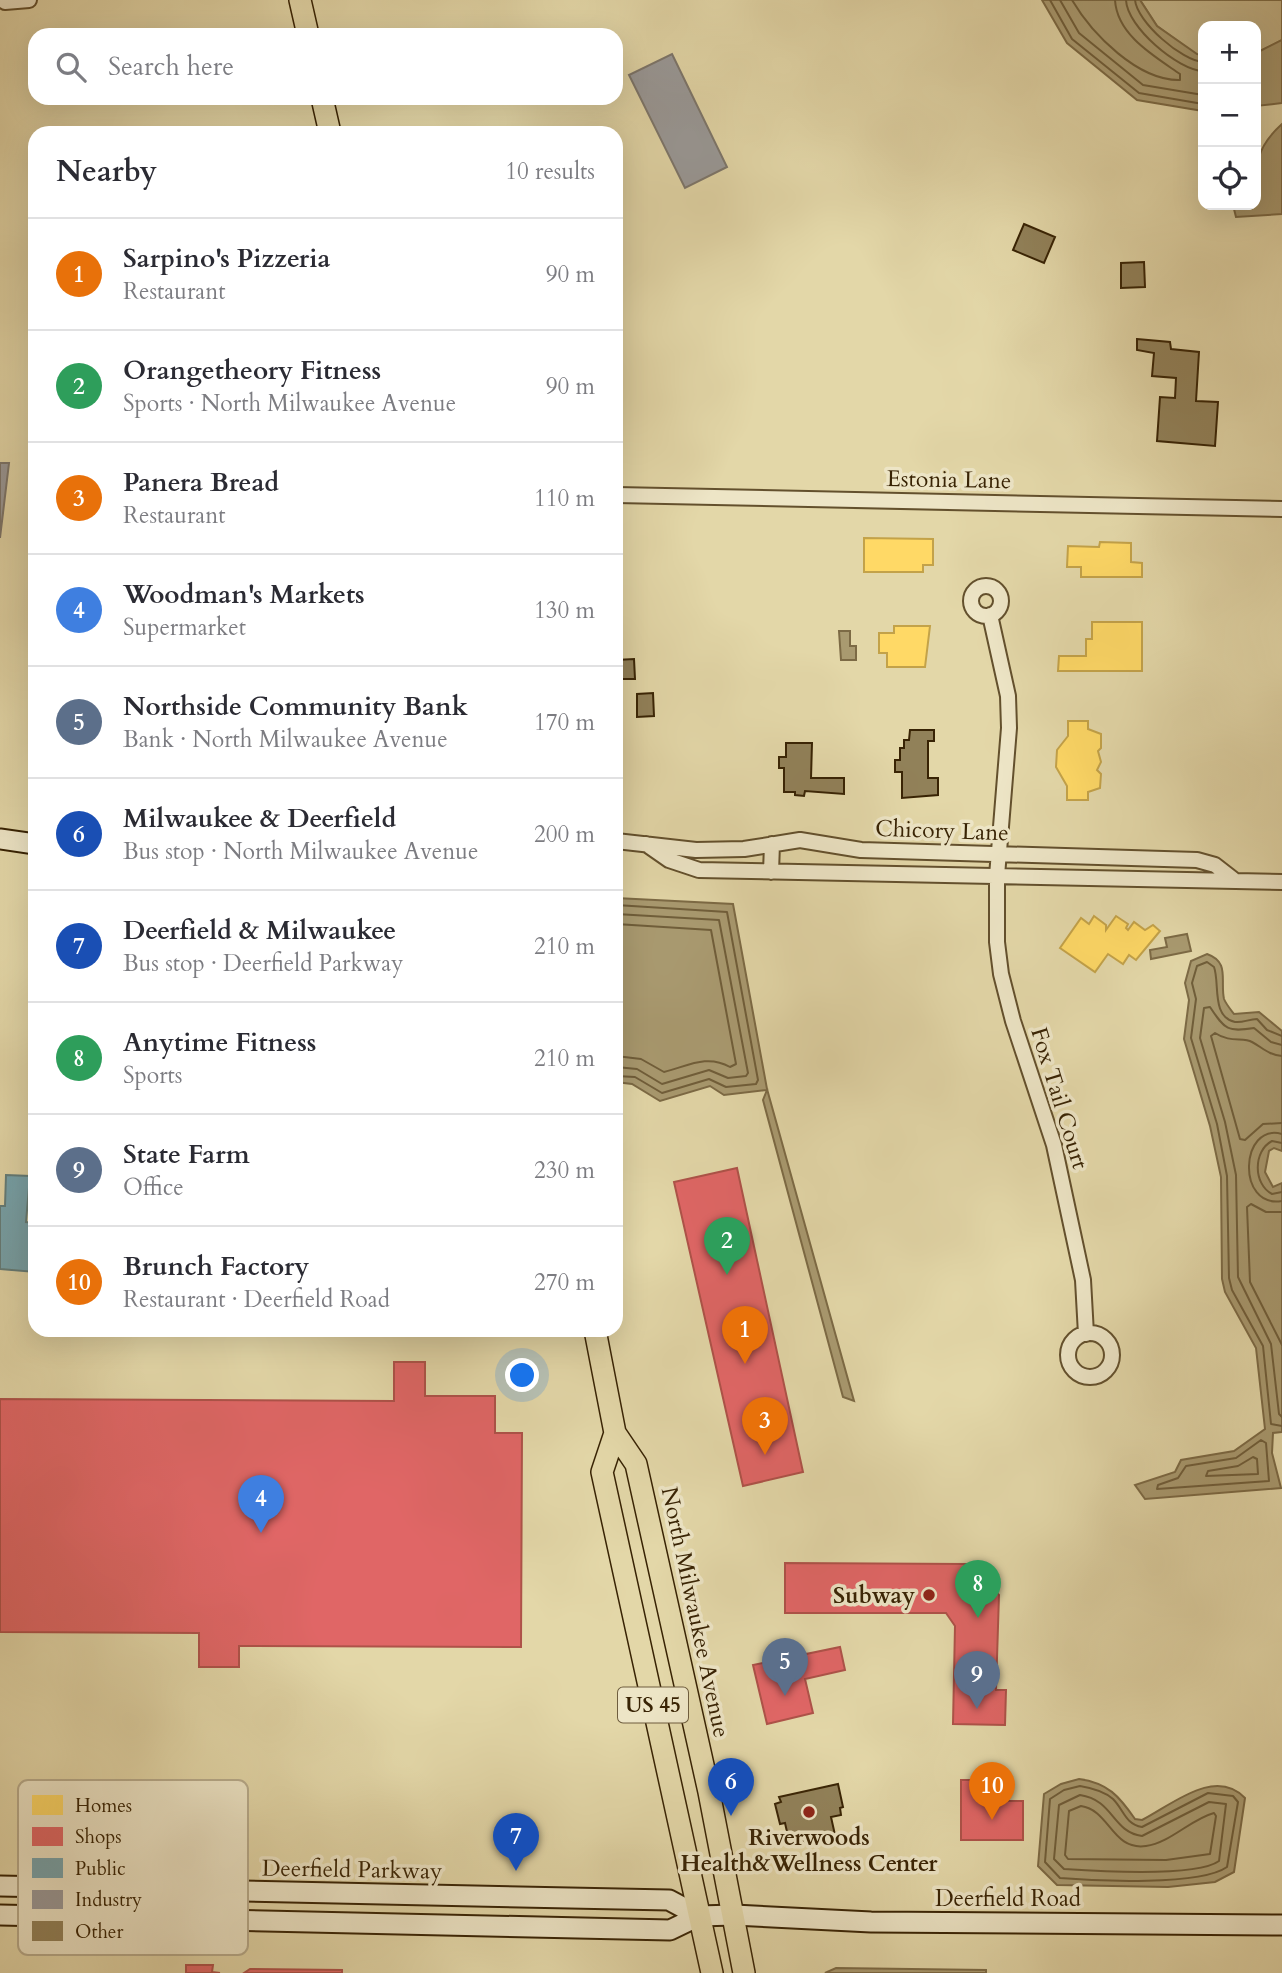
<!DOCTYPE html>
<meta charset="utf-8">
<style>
:root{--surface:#fff;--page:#f7f7f7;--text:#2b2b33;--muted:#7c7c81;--line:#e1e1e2;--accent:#8f2418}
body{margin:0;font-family:Cardo,serif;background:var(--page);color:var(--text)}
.controls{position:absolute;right:21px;top:21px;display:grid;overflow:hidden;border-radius:14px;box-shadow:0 7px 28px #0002}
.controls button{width:63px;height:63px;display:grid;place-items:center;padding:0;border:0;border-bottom:2px solid var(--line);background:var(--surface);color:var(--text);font:35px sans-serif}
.you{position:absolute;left:523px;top:1376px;width:24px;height:24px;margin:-18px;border:5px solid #fff;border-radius:50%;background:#1a73e8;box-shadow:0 0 0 10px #1a73e833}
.badge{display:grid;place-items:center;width:46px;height:46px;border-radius:50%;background:var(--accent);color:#fff;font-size:23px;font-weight:700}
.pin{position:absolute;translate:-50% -58px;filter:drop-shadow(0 2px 4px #0008)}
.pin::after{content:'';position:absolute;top:37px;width:24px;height:21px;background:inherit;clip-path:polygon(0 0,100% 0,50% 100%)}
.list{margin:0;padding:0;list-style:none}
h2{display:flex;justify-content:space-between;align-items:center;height:91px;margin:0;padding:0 28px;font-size:30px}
h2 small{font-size:23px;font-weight:400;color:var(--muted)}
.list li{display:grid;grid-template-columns:46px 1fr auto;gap:21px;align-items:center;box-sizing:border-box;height:112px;padding:0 28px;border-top:2px solid var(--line)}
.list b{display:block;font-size:26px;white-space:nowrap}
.list p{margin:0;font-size:23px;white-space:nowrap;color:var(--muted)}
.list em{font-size:23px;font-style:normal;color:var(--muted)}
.icon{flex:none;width:38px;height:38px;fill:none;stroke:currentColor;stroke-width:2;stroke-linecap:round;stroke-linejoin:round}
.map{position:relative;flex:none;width:1282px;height:1973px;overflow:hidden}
.search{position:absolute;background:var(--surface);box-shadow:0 7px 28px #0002;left:28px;top:28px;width:595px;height:77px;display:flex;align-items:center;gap:18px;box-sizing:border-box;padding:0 24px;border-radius:21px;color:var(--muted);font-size:26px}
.panel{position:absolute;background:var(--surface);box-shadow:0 7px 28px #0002;left:28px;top:126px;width:595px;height:1211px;border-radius:21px}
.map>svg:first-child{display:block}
.green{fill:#c6b88c;stroke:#7f6e48;stroke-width:2}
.water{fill:#a99a70;stroke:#7c6a45;stroke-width:2}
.homes{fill:#ffd966;stroke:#c3a249;stroke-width:2}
.shops{fill:#e06666;stroke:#ae5249;stroke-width:2}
.public{fill:#76a5af;stroke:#637e7c;stroke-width:2}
.industry{fill:#999;stroke:#7c766c;stroke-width:2}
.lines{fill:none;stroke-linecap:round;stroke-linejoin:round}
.shore{stroke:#705e3a;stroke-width:2}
.building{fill:#918159;stroke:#382304;stroke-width:2}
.street-casing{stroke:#63502d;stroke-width:18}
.secondary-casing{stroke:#382304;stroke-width:23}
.primary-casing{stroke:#382304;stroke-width:24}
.street{stroke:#ede5c6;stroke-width:14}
.secondary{stroke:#ede5c6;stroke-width:19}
.primary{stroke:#e3d7a8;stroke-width:21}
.poi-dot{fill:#8f2418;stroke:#ede5c6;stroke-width:2.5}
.labels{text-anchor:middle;stroke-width:7;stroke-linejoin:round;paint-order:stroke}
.shield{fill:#ede5c6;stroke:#6e5d3e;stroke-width:2}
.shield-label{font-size:21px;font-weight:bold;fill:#382304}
.street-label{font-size:23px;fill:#382304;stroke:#ede5c6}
.poi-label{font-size:23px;font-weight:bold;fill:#382304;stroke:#ede5c6;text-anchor:end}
.key{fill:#ede5c6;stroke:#b7ab8c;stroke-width:2}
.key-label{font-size:19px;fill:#382304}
</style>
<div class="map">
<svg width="1282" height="1973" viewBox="0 0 1282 1973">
<rect width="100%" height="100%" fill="#e3d7a8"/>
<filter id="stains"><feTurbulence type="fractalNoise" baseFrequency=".00286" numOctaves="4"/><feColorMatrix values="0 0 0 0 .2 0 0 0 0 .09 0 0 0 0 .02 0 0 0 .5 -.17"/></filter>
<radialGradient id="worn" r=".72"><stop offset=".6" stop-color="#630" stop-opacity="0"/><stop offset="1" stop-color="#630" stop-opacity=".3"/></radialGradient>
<!-- green -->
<path class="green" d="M1140,0H1282V40L1256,53V26H1203V55H1197L1157,26Z"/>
<!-- water -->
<path class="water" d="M1042,0H1140L1157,26L1197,54L1203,55V111L1137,100L1067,43Z
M1282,40V103L1256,106V53Z
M1282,124V214L1236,217L1233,205H1256C1256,168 1253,150 1282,124Z
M839,631H850V646H856V660H841Z
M616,898L733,904L767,1089L854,1401L843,1397L763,1100L767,1090L724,1095L710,1086L660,1101L632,1084L616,1082Z
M1187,934L1191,951L1151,959L1150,950L1167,947L1165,938Z
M1207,954C1230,962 1220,980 1224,999C1226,1004 1231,1010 1234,1014L1259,1012L1282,1031V1151L1274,1148L1269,1151L1265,1172L1273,1187L1282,1183V1432L1273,1433L1272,1453L1281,1488L1145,1499L1135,1485L1175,1472L1181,1460L1234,1451L1265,1429L1256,1348L1225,1292L1222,1279L1221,1177L1210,1126L1184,1039L1189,1000L1185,983L1191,961Z
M1079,1779C1108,1783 1119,1796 1135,1819L1142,1820C1173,1804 1215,1767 1245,1798L1234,1872L1215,1882L1168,1887L1057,1885L1038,1866L1044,1794L1061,1784Z
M836,1968L986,1970V1973H825Z"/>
<!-- homes -->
<path class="homes" d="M864,538L933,539V565H923V572H864Z
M1100,542L1131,543V562L1142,563V577H1081V567H1067L1068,546L1099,547Z
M1092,622H1142V671H1058L1059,656H1086V639H1092Z
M894,626H930L925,667H887V653H879V633H894Z
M1068,721H1088V729L1101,734V748L1098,751L1101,762L1097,770L1101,774L1100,788L1088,792V800H1067V786L1056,767L1057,750L1068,736Z
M1094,916L1106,925V930L1116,916L1128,924L1126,928L1128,930L1134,922L1145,930L1153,925L1160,931L1136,960L1129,955L1123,964L1108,954L1095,972L1060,948L1081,918L1089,924Z"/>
<!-- shops -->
<path class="shops" d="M737,1168L803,1472L743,1486L674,1182Z
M394,1362H425V1396H495V1433H522L521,1647L239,1646V1667H199V1633L0,1632V1399L394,1401Z
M785,1563L967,1564L999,1595L996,1690H1006L1005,1725L953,1724L955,1626L946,1613H785Z
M840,1647L845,1670L805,1679L813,1713L767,1724L753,1665Z
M961,1780H1007V1801H1023V1840H961Z
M186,1965H213L212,1972L220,1973H186Z
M250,1969L342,1970V1973H244Z"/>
<!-- public -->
<path class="public" d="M6,1175L30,1176L26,1222L35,1223V1272L0,1269V1206H5Z"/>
<!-- industry -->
<path class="industry" d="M672,54L727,167L685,188L629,75Z
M0,463H9L0,538Z"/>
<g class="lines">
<!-- shore -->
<path class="shore" d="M1050,0L1072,39L1139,93L1203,104
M1060,0L1079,33L1143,85L1203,95
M1072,0C1092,34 1138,81 1180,80V74C1154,56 1117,35 1115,0
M1126,0C1127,27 1178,70 1203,71
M1135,0C1137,22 1182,61 1203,62
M616,905L727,912L758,1080L756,1084L726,1087L709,1079L662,1093L635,1077L616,1076
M616,914L719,920L748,1073L746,1076L728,1078L709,1070L662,1084L637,1069L616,1067
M616,924L711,930L736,1064L730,1067C707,1054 688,1066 664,1072L641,1059L616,1056
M1282,1036L1267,1030L1257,1019C1249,1019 1243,1023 1235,1022C1211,1017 1220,983 1214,967L1207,962L1197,966L1192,983L1196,999L1191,1038L1217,1124L1227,1176L1229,1278L1232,1290L1263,1346L1271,1424L1282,1426
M1282,1045L1271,1042L1254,1028C1228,1032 1225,1030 1210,1007L1204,1008L1200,1038L1225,1122L1236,1175L1238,1277L1271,1344L1279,1414L1282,1417
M1282,1056C1269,1055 1263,1048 1252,1042C1243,1037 1230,1043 1215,1033L1211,1036L1240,1139L1245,1140L1263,1124L1282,1123
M1282,1134C1240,1122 1236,1209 1282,1201
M1282,1143L1272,1141C1253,1151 1253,1184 1272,1194L1282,1192
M1282,1212H1266L1251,1204L1247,1207L1250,1282L1282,1345
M1261,1440L1266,1443L1269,1481L1157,1489L1158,1485L1178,1478L1186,1466L1236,1458Z
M1253,1457L1257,1459L1258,1474L1206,1476L1208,1471L1238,1466Z
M1080,1786C1092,1788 1104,1791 1113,1799C1124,1810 1125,1824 1142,1827L1208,1793L1233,1796L1238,1802L1227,1867C1200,1886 1096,1881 1060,1878L1045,1862L1050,1799L1064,1790Z
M1080,1795C1114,1800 1112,1832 1142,1836L1209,1802L1226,1804L1219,1861C1197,1877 1095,1871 1064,1869L1054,1859L1059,1805Z
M1081,1806C1110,1810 1112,1851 1146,1846C1170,1843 1191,1819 1214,1813L1216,1816L1210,1854L1166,1860L1068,1859L1065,1855L1069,1811Z"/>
</g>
<!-- building -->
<path class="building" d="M1024,224L1055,237L1044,263L1013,250Z
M1144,262L1145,287L1121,288V263Z
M1137,339L1170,342L1171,349L1199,352L1196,401L1218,402L1215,446L1157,441L1160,397L1175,398L1176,378L1152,376L1154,353L1137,350Z
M634,659L635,679H617L616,660Z
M653,693L654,716L637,717V694Z
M910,730H934V741H928V778H938V795L902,798V772H895V760H900V748H904V740H909Z
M786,743H812L811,778H844V794L805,791L804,796L795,795V792H784V768H779V757H786Z
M838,1784L843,1807L840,1808L841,1815L831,1817L835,1835L790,1845L785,1823L780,1824L775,1804L781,1802L779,1797Z"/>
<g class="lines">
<defs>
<path id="street" d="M5,2L29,0
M616,495L1282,509
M971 601a15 15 0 1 1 30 0a15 15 0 1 1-30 0Z
M990,615L1008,696L1009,728L997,876V942L1001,974L1013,1021L1054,1145L1083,1280L1086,1334
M616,841L696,850L744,849L800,840L861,850L1197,860L1215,865L1233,879
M646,844L669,860L699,870L1282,882
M771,872L772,844
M1068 1355a22 22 0 1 1 44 0a22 22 0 1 1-44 0Z"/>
<path id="secondary" d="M0,839L35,844
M0,1886L669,1900L699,1916
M0,1915L670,1930L699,1916L734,1915L871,1922L1282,1925"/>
<path id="primary" d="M300,0L308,35
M322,98L330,133
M595,1330L615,1433L636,1464L709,1792L744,1973
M615,1433L602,1472L712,1973"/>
</defs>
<!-- street casing -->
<use href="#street" class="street-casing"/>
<!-- secondary casing -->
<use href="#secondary" class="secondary-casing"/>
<!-- primary casing -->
<use href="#primary" class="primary-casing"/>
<!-- street -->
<use href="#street" class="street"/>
<!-- secondary -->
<use href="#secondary" class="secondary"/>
<!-- primary -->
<use href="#primary" class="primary"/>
</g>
<!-- markers -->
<g class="poi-dot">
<circle cx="929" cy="1595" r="7"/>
<circle cx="809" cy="1812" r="7"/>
</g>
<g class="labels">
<!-- shield labels -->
<rect class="shield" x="618" y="1687.5" width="70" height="35" rx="5"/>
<g class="shield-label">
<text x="653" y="1712">US 45</text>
</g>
<!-- street labels -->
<g class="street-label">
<text transform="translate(949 479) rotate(1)" y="8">Estonia Lane</text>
<text transform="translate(942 830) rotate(2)" y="8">Chicory Lane</text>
<text transform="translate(1060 1098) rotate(73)" y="8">Fox Tail Court</text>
<text transform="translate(696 1612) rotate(78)" y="8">North Milwaukee Avenue</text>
<text transform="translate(352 1869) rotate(1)" y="8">Deerfield Parkway</text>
<text x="1008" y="1906">Deerfield Road</text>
</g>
<!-- poi labels -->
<g class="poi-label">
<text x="915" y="1603">Subway</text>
<text x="809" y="1845" text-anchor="middle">Riverwoods<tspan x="809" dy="26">Health&amp;Wellness Center</tspan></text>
</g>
</g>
<!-- legend -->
<rect x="18" y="1780" width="230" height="175" rx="10" class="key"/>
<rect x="32" y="1795" width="31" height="20" fill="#ffd966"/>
<rect x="32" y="1827" width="31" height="19" fill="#e06666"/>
<rect x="32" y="1858" width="31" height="20" fill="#76a5af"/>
<rect x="32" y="1890" width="31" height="19" fill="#999"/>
<rect x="32" y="1921" width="31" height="20" fill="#918159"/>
<g class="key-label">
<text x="75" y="1812">Homes</text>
<text x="75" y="1843">Shops</text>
<text x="75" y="1875">Public</text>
<text x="75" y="1906">Industry</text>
<text x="75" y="1938">Other</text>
</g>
<rect width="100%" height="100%" filter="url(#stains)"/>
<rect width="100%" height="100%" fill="url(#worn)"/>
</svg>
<div class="controls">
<button>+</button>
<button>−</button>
<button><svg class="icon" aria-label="locate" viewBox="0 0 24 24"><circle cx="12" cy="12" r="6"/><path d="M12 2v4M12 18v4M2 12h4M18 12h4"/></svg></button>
</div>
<div class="you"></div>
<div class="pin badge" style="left:745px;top:1364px;background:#e8710a">1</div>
<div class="pin badge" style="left:727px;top:1275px;background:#2e9e5b">2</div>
<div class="pin badge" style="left:765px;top:1455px;background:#e8710a">3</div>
<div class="pin badge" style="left:261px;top:1533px;background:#3f7fe0">4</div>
<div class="pin badge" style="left:785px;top:1696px;background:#5c6f8a">5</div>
<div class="pin badge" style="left:731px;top:1816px;background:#1a4fb4">6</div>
<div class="pin badge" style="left:516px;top:1871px;background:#1a4fb4">7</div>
<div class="pin badge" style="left:978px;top:1618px;background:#2e9e5b">8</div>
<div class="pin badge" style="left:977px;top:1709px;background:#5c6f8a">9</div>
<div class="pin badge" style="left:992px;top:1820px;background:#e8710a">10</div>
<div class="search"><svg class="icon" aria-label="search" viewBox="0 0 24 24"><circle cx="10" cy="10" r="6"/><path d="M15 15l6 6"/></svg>Search here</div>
<section class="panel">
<h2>Nearby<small>10 results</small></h2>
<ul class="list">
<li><span class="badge" style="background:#e8710a">1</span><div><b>Sarpino's Pizzeria</b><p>Restaurant</p></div><em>90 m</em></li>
<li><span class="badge" style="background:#2e9e5b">2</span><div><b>Orangetheory Fitness</b><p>Sports · North Milwaukee Avenue</p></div><em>90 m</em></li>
<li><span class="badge" style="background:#e8710a">3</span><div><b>Panera Bread</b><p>Restaurant</p></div><em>110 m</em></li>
<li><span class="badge" style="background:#3f7fe0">4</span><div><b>Woodman's Markets</b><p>Supermarket</p></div><em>130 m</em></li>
<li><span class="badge" style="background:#5c6f8a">5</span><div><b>Northside Community Bank</b><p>Bank · North Milwaukee Avenue</p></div><em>170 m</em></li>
<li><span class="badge" style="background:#1a4fb4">6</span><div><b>Milwaukee &amp; Deerfield</b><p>Bus stop · North Milwaukee Avenue</p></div><em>200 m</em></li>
<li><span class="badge" style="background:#1a4fb4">7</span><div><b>Deerfield &amp; Milwaukee</b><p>Bus stop · Deerfield Parkway</p></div><em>210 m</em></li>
<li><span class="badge" style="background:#2e9e5b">8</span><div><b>Anytime Fitness</b><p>Sports</p></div><em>210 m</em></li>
<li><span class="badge" style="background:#5c6f8a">9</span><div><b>State Farm</b><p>Office</p></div><em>230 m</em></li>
<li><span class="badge" style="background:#e8710a">10</span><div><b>Brunch Factory</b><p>Restaurant · Deerfield Road</p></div><em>270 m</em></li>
</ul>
</section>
</div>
